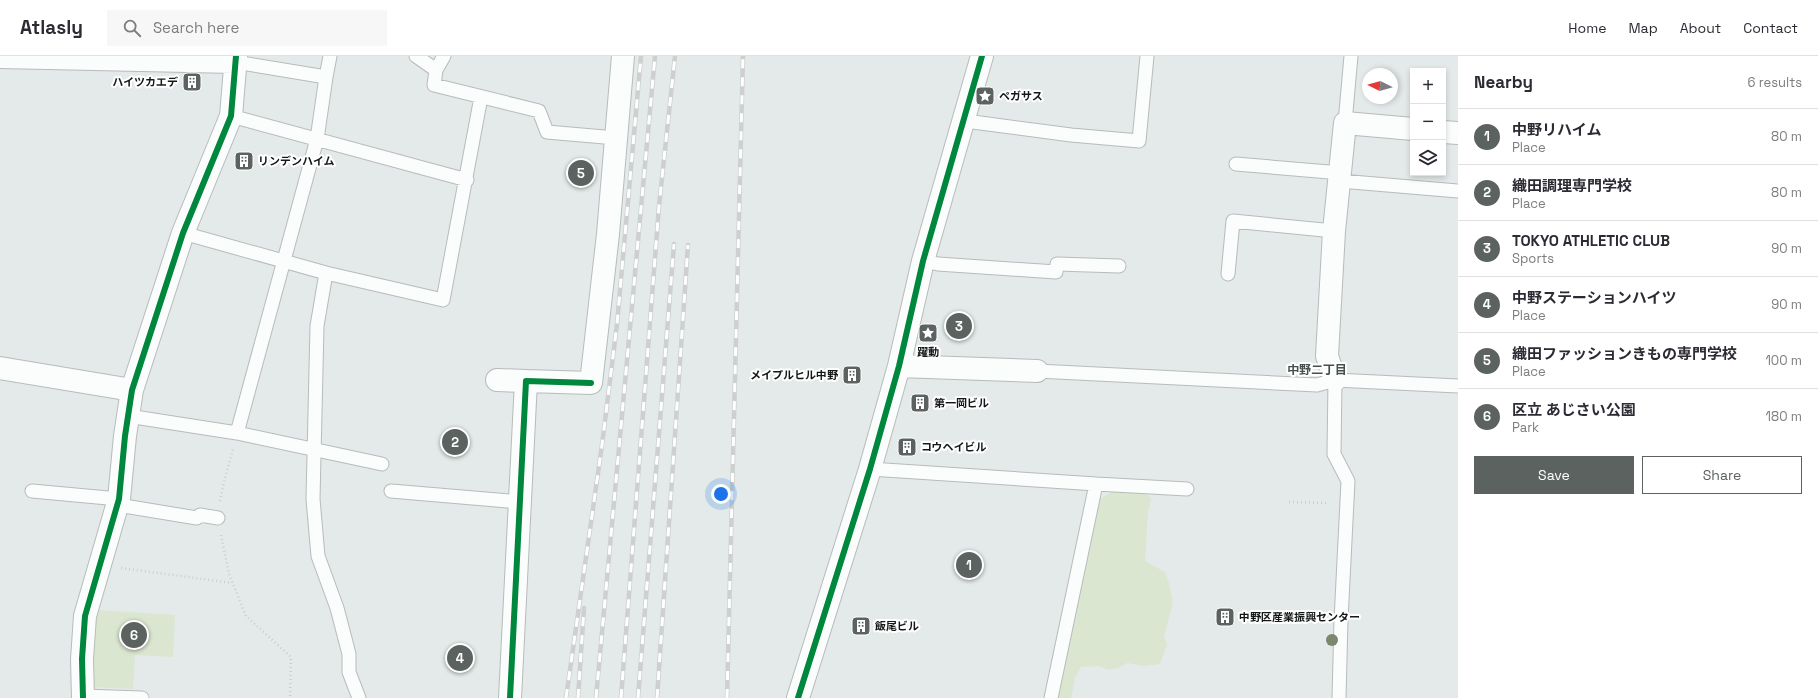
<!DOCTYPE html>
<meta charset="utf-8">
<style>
:root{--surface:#fff;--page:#f7f7f7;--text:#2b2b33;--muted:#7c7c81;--line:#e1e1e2;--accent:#5c6260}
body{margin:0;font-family:"Space Grotesk","Noto Sans JP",sans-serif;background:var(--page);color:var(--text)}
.controls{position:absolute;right:12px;top:12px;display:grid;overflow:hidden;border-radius:0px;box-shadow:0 2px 6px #0003}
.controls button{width:36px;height:36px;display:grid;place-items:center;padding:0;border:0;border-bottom:1px solid var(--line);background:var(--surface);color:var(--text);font:20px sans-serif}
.compass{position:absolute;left:1362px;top:12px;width:36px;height:36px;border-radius:50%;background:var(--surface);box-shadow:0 2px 6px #0003;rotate:275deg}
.you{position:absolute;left:721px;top:438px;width:14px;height:14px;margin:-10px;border:3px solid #fff;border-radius:50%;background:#1a73e8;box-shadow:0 0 0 6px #1a73e833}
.badge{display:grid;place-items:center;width:26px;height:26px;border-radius:50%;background:var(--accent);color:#fff;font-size:13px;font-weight:700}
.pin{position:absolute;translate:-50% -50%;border:2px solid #fff;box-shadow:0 1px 4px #0006}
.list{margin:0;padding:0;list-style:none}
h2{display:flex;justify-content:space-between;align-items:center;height:52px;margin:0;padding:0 16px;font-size:17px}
h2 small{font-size:13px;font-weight:400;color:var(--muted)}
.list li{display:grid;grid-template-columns:26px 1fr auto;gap:12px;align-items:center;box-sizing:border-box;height:56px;padding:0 16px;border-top:1px solid var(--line)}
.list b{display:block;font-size:15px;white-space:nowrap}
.list p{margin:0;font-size:13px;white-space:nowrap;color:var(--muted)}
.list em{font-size:13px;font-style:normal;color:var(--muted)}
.actions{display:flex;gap:8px;padding:12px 16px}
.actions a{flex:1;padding:9px 0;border:1px solid var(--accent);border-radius:0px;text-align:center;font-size:14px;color:var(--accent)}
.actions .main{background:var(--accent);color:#fff}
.icon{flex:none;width:22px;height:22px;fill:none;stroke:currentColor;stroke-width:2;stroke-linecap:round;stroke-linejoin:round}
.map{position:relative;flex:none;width:1458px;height:642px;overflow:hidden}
header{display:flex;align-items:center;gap:24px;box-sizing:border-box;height:56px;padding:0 20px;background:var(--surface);border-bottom:1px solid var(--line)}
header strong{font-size:19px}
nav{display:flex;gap:22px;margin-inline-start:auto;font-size:14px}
.search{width:280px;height:36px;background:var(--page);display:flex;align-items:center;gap:10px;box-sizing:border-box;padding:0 14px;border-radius:0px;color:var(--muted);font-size:15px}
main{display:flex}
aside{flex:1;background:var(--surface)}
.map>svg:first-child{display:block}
.green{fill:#dae6d0}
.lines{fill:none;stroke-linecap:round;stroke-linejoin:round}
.lane-casing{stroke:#b6bcbb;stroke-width:15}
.street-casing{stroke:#b6bcbb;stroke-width:24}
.path{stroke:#cbcecd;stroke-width:2.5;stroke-dasharray:1 3;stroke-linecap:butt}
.lane{stroke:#fbfcfc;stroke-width:13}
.street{stroke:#fbfcfc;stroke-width:22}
.rail-casing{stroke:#cdd0cf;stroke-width:4.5}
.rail{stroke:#fff;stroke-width:3;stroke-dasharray:9;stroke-linecap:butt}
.cycleway-casing{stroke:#fff;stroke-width:8}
.cycleway{stroke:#00873e;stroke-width:6}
.tree{fill:#7c886d}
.labels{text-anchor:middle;stroke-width:4;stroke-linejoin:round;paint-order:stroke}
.poi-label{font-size:11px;font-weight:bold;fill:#131817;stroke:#fff;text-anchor:start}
.neighbourhood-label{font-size:12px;font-weight:bold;fill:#45504f;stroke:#fff}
</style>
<header>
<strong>Atlasly</strong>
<div class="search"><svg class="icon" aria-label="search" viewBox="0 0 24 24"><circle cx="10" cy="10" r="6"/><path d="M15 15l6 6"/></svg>Search here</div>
<nav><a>Home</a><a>Map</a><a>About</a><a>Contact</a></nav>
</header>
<main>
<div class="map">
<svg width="1458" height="642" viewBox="0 0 1458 642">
<rect width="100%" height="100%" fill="#e3eae9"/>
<!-- green -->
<path class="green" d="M1131,434L1145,437L1151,442L1148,457L1145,505L1165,516L1169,527L1173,547L1164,580L1167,589L1160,608L1144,610L1127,607L1118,612L1108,614L1099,610L1081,611L1075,622L1071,642H1059V632L1098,444L1112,436Z
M96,554L175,559L173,601L135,599L133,633L91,631Z"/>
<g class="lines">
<defs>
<path id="lane" d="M416,0L436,14
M444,0L436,14L434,29L539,55L547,76L616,82
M235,6L326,21L330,0
M231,60L467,124
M973,66L1071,79L1139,85L1147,0
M1345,67L1351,0
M1236,108L1341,117
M1340,125L1458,135
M183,177L326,217L443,244L481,41
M923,205L938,208L1056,216L1057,208L1119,210
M326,217L317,270L313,443L318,500L337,552L349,598V616L359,642
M1228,218L1233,165L1334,175
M1037,315L1317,329L1335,324L1458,330
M1335,324L1334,398L1348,425L1341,564L1339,642
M128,360L237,377L382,408
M237,377L317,83L326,21
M870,413L1096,428
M32,435L119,443
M391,435L520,446
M118,449L197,462L200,459L218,462
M83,640L142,642
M1051,642L1096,428L1187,433"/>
<path id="street" d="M0,1L235,6
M1443,76L1458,77
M899,310L1037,315
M0,312L132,334
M497,324L526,325
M1335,324L1327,300L1334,175L1345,67L1413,73
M83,642L82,603L85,560L119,443L125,380L132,334L183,177L231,60L236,0
M510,642L526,325L591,327L608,178L623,0
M798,642L870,413L899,310L923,205L982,0"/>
</defs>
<!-- lane casing -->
<use href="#lane" class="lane-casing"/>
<!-- street casing -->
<use href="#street" class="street-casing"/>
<!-- path -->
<path class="path" d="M220,445L224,426L233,393
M1289,446L1326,447
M221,479L229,518L246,560L291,601L290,642
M121,512L232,527"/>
<!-- lane -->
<use href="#lane" class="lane"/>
<!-- street -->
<use href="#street" class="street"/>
<defs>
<path id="rail" d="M566,642L602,389L617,268L641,0
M578,642L584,552
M596,642L655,0
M621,642L659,150L675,0
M638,642L674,188
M657,642L688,189
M727,642L743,0"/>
</defs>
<!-- rail casing -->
<use href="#rail" class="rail-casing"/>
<!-- rail -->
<use href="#rail" class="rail"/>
<defs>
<path id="cycleway" d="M83,642L82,603L85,560L119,443L125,380L132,334L183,177L231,60L236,0
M510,642L526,325L591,327
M798,642L870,413L899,310L923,205L982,0"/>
</defs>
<!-- cycleway casing -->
<use href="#cycleway" class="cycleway-casing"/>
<!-- cycleway -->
<use href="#cycleway" class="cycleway"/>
</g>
<!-- trees -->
<circle class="tree" cx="1332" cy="584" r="6"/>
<!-- icons -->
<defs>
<symbol id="building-square" viewBox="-11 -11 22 22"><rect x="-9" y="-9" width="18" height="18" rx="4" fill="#5c6260" stroke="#fff"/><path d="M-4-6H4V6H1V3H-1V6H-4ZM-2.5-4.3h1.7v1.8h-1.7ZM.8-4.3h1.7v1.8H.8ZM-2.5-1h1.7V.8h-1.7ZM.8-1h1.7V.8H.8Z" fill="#fff"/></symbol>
<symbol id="sight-square" viewBox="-11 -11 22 22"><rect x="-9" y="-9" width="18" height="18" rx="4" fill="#5c6260" stroke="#fff"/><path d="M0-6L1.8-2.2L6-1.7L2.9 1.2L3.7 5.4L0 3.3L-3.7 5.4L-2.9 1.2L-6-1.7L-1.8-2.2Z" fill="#fff"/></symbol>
</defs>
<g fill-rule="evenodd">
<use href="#building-square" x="181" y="15" width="22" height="22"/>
<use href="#sight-square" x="974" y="29" width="22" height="22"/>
<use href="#building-square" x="233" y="94" width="22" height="22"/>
<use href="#sight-square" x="917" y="266" width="22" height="22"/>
<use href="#building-square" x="841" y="308" width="22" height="22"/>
<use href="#building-square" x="909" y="336" width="22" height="22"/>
<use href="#building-square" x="896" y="380" width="22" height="22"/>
<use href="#building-square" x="1214" y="550" width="22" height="22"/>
<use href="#building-square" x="850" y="559" width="22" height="22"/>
</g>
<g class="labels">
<!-- poi labels -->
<g class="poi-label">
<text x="178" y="30" text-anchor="end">ハイツカエデ</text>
<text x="999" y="44">ペガサス</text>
<text x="258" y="109">リンデンハイム</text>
<text x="928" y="300" text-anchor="middle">躍動</text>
<text x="838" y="323" text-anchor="end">メイプルヒル中野</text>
<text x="934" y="351">第一岡ビル</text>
<text x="921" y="395">コウヘイビル</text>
<text x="1239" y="565">中野区産業振興センター</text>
<text x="875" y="574">飯尾ビル</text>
</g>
<!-- neighbourhood labels -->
<g class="neighbourhood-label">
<text x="1317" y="318">中野二丁目</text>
</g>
</g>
</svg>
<div class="controls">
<button>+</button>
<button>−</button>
<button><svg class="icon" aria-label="layers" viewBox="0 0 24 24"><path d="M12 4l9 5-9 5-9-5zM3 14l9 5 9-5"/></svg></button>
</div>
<svg class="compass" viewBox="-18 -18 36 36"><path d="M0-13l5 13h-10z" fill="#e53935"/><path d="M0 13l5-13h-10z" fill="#7c7c81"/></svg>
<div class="you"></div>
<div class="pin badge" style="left:969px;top:509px">1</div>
<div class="pin badge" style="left:455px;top:386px">2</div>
<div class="pin badge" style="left:959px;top:270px">3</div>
<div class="pin badge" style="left:460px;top:602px">4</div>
<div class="pin badge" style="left:581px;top:117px">5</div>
<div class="pin badge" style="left:134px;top:579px">6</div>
</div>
<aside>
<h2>Nearby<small>6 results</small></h2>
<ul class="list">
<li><span class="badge">1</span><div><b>中野リハイム</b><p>Place</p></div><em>80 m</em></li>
<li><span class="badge">2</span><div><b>織田調理専門学校</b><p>Place</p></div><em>80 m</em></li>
<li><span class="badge">3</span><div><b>TOKYO ATHLETIC CLUB</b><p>Sports</p></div><em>90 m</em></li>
<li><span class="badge">4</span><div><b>中野ステーションハイツ</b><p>Place</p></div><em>90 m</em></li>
<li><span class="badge">5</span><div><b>織田ファッションきもの専門学校</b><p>Place</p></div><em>100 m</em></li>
<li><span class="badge">6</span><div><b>区立 あじさい公園</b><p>Park</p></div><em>180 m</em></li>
</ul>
<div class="actions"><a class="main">Save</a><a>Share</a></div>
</aside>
</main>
